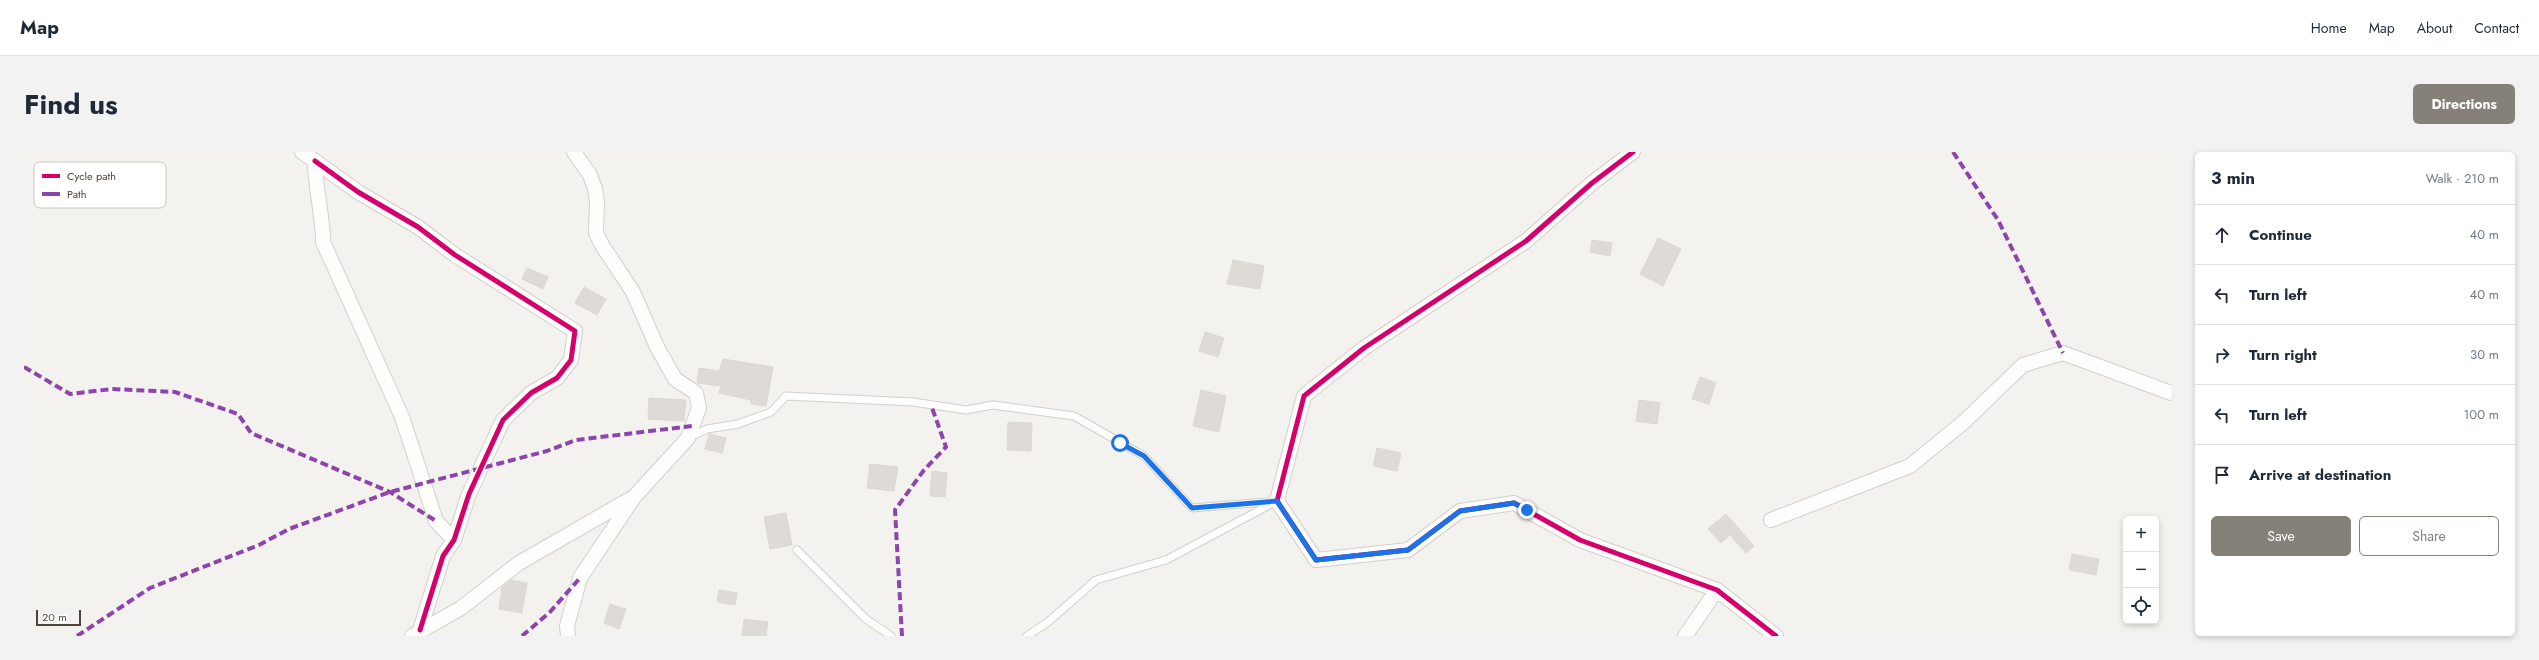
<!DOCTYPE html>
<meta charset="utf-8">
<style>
:root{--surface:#fff;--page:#f2f2f3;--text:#1f2937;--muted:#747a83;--line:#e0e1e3;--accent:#868178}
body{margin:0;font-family:Jost,sans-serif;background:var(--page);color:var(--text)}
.controls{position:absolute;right:12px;bottom:12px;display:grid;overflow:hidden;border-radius:6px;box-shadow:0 2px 6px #0003}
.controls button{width:36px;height:36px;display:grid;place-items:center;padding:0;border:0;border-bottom:1px solid var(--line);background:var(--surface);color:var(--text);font:20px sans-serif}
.scale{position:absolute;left:12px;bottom:10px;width:45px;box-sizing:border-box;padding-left:4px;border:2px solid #4b4439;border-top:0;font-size:11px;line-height:14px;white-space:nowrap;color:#4b4439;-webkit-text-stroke:3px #fff;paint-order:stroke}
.stop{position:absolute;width:12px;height:12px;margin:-9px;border:3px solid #1a73e8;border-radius:50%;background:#fff}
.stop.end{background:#1a73e8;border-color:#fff;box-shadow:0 1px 4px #0008}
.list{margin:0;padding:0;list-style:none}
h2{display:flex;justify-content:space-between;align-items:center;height:52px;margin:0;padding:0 16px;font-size:17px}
h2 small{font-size:13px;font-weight:400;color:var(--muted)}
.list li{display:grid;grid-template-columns:26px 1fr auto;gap:12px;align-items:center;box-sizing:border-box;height:60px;padding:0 16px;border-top:1px solid var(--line)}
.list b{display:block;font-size:15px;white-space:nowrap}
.list em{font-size:13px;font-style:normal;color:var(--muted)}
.actions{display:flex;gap:8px;padding:12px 16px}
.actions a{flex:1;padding:9px 0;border:1px solid var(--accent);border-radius:6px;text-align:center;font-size:14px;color:var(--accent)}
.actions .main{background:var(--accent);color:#fff}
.icon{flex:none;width:22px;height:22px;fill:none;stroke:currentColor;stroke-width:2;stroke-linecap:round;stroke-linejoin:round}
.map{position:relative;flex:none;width:2147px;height:484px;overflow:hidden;border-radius:6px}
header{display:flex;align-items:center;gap:24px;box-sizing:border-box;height:56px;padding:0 20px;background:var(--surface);border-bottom:1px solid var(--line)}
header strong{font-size:19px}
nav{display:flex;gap:22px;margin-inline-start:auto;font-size:14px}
.intro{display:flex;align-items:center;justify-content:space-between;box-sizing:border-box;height:96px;padding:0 24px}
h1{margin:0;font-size:28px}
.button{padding:10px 18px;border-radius:6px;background:var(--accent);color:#fff;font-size:14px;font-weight:700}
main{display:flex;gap:24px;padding:0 24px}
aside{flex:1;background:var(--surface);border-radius:6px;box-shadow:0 2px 6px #0003}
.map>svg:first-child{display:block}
.building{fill:#dedbd6;stroke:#dcd9d4}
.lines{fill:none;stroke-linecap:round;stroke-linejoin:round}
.service-casing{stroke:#d2d0cb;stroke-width:9}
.minor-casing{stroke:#d2d0cb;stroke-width:16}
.service{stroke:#fdfdfc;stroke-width:7}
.minor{stroke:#fdfdfc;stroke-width:14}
.quiet{stroke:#8e44ad;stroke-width:4;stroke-dasharray:8 4;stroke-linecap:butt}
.cycleway-casing{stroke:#fff;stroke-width:8}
.cycleway{stroke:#d6006c;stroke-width:5}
.route{stroke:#1a73e8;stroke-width:5}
.key{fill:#fff;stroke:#c9c7c4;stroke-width:1}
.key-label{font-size:11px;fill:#4b4439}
</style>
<header>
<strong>Map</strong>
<nav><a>Home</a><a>Map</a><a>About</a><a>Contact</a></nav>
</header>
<div class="intro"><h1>Find us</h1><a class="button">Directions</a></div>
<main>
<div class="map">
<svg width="2147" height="484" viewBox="0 0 2147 484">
<rect width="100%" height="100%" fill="#f4f2ee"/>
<!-- building -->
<path class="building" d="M1634,86L1657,97L1639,134L1616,122Z
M1568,88L1588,91L1586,104L1566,100Z
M1209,108L1240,114L1236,137L1203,132Z
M503,116L524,125L519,137L498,127Z
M560,135L582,147L573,163L551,151Z
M1181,180L1200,186L1194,205L1175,199Z
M699,207L749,215L742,254L727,252V248L695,241L697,234L673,231L675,216L695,219Z
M1676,225L1692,231L1685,252L1668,247Z
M1177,238L1202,244L1195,280L1169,274Z
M625,246L662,248L660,269L624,267Z
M1615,248L1636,251L1633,272L1612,269Z
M984,270L1008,271L1007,299L983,298Z
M685,282L702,286L698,301L681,297Z
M1353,296L1377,301L1373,319L1349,314Z
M846,312L874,315L870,339L843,336Z
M908,319L923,321L921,345L906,344Z
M762,361L768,393L746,397L740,365Z
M1702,362L1730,394L1722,401L1706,383L1697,391L1684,377Z
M2048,402L2075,407L2072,423L2045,418Z
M487,428L503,431L498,461L475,457L478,435Z
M695,438L713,441L711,453L693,450Z
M586,452L602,457L595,477L580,471Z
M720,467L744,470L742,484H718Z"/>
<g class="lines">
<defs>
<path id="service" d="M664,286L683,277L714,272L747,260L762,244L889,250L942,258L969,253L1050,264L1120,304L1168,356L1253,349
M773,398L842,467L867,484
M1003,484L1024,470L1072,428L1142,408L1249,351"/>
<path id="minor" d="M278,0L291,9C291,36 299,63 299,90L378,265L412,369L430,388
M1609,0L1568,31L1502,89L1340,196L1280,244L1253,349L1292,408L1384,398L1436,359L1490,351L1556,388L1693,438L1752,484
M291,9L334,40L394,75L431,103L551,179L547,208L533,226L507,241L479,268L445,342L430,388L419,404L396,478
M1747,368L1886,314L1941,269L1999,213L2039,201L2147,241
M388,484L437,456L495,411L608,346
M544,484L543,474L556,426L610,345L664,286L675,256L672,241L651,227L633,195L609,140L578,93L572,81L573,50L571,37L566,23L550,0
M1661,484L1693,438"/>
</defs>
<!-- service casing -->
<use href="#service" class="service-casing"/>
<!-- minor casing -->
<use href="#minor" class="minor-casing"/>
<!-- service -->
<use href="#service" class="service"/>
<!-- minor -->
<use href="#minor" class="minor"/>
<!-- quiet -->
<path class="quiet" d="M1929,0L1974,68L2039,201
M0,215L46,242L88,237L151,240L214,262L227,281L366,340L412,369
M53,484L126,436L235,393L265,377L366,340L523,299L552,288L668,274
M498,484L526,460L556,426
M878,484L871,358L900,318L922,295L907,253"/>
<defs>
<path id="cycleway" d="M1609,0L1568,31L1502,89L1340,196L1280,244L1253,349L1292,408L1384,398L1436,359L1490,351L1556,388L1693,438L1752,484
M291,9L334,40L394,75L431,103L551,179L547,208L533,226L507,241L479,268L445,342L430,388L419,404L396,478"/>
</defs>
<!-- cycleway casing -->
<use href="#cycleway" class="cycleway-casing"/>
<!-- cycleway -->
<use href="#cycleway" class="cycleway"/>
</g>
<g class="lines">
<!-- route -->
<path class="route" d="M1096,291L1120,304L1168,356L1253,349L1292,408L1384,398L1436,359L1490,351L1503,358"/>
</g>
<!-- legend -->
<rect x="10" y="10" width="132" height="46" rx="6" class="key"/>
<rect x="18" y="22" width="18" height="4" fill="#d6006c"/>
<rect x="18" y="40" width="18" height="4" fill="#8e44ad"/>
<g class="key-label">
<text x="43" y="28">Cycle path</text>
<text x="43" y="46">Path</text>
</g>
</svg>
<div class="controls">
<button>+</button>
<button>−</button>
<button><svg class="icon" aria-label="locate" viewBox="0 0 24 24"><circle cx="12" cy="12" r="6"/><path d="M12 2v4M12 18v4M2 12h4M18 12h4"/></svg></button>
</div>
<div class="scale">20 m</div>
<div class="stop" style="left:1096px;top:291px"></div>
<div class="stop end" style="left:1503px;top:358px"></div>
</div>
<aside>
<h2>3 min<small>Walk · 210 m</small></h2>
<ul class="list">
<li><svg class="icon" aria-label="ahead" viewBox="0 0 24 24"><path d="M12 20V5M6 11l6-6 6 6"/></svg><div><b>Continue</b></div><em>40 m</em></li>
<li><svg class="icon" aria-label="left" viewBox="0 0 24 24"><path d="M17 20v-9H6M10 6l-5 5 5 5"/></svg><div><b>Turn left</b></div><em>40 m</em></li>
<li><svg class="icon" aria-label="right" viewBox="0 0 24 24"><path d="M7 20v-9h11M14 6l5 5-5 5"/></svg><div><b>Turn right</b></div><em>30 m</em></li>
<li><svg class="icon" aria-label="left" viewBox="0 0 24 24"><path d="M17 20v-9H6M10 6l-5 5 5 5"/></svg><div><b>Turn left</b></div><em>100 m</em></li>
<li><svg class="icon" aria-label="arrive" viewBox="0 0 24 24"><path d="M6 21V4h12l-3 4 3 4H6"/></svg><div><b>Arrive at destination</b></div></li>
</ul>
<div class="actions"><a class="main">Save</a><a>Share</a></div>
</aside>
</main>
